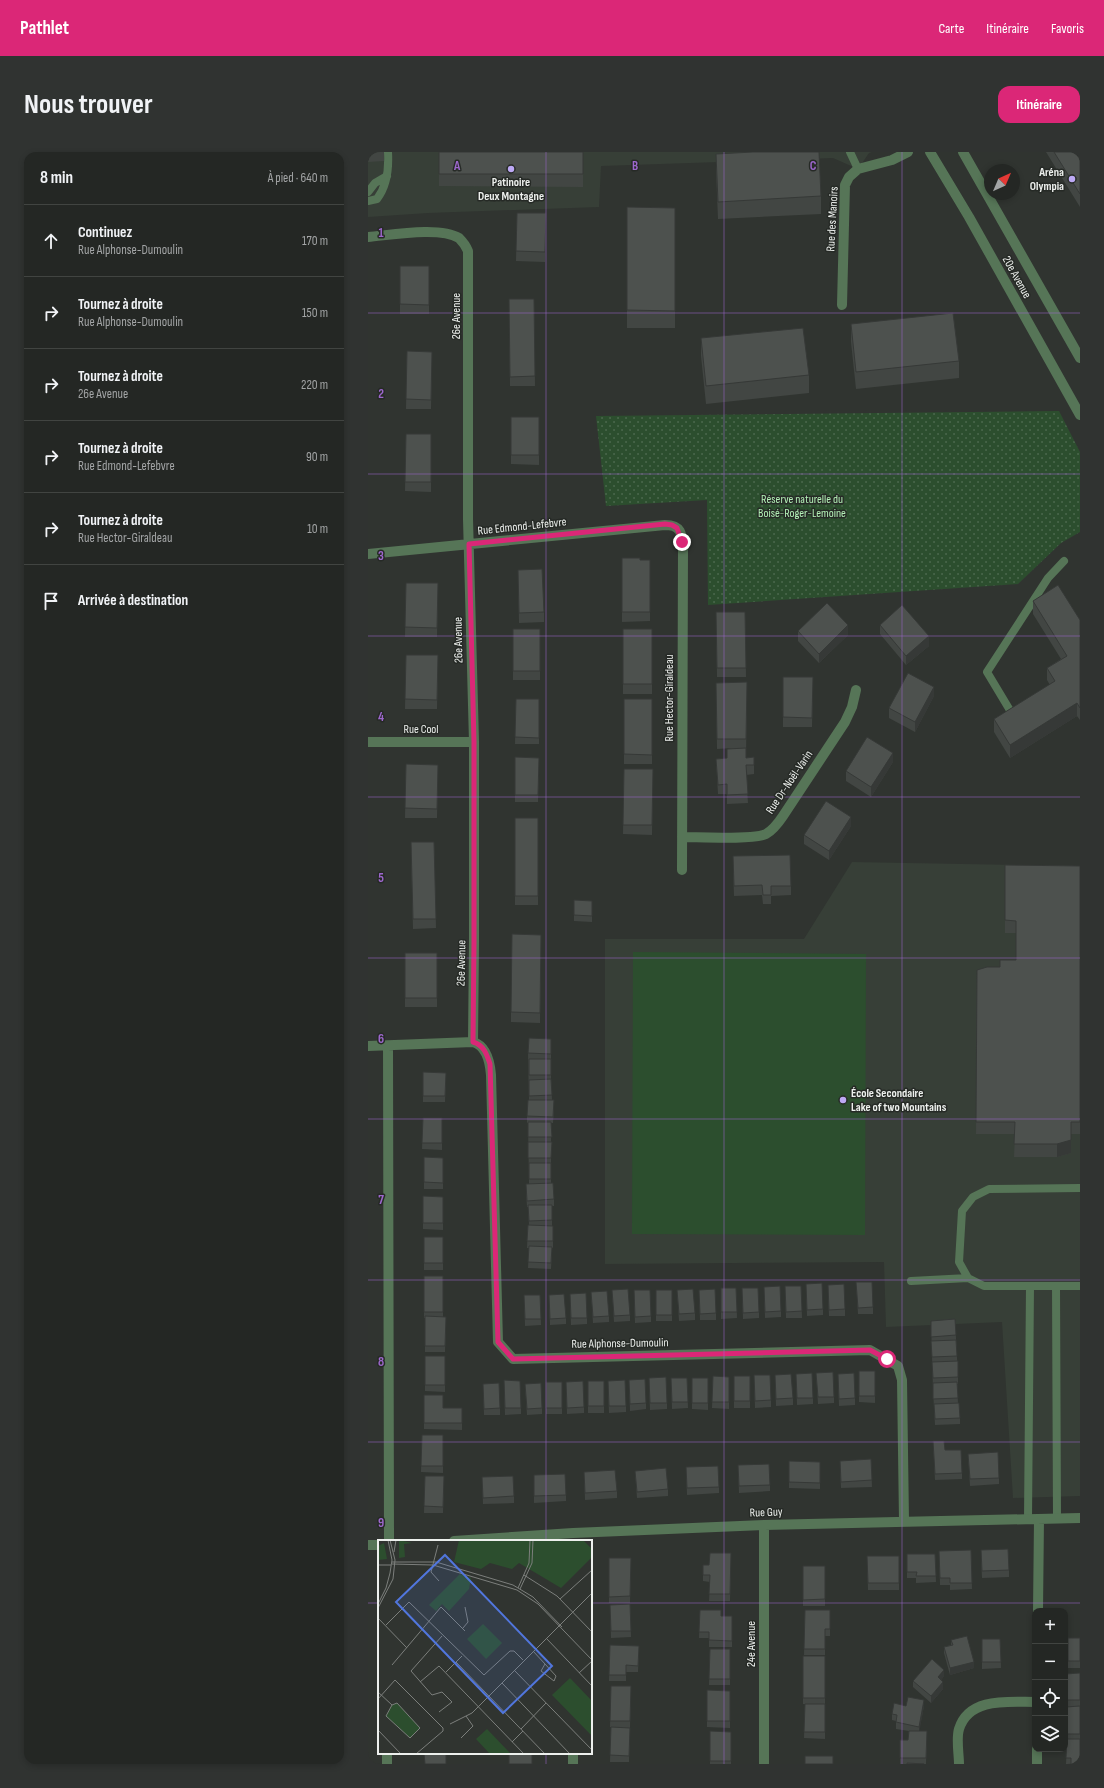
<!DOCTYPE html>
<html lang="fr">
<meta charset="utf-8">
<style>
:root{--surface:#242724;--page:#303331;--text:#f1f3f6;--muted:#a3a5a6;--line:#414441;--accent:#db2777}
body{margin:0;font-family:"Sofia Sans Condensed",sans-serif;background:var(--page);color:var(--text)}
.controls{position:absolute;right:12px;bottom:12px;display:grid;overflow:hidden;border-radius:8px;box-shadow:0 2px 6px #0003}
.controls button{width:36px;height:36px;display:grid;place-items:center;padding:0;border:0;border-bottom:1px solid var(--line);background:var(--surface);color:var(--text);font:20px sans-serif}
.compass{position:absolute;left:616px;top:12px;width:36px;height:36px;border-radius:50%;background:var(--surface);box-shadow:0 2px 6px #0003;rotate:44deg}
.stop{position:absolute;width:12px;height:12px;margin:-9px;border:3px solid #db2777;border-radius:50%;background:#fff}
.stop.end{background:#db2777;border-color:#fff;box-shadow:0 1px 4px #0008}
.list{margin:0;padding:0;list-style:none}
h2{display:flex;justify-content:space-between;align-items:center;height:52px;margin:0;padding:0 16px;font-size:17px}
h2 small{font-size:13px;font-weight:400;color:var(--muted)}
.list li{display:grid;grid-template-columns:26px 1fr auto;gap:12px;align-items:center;box-sizing:border-box;height:72px;padding:0 16px;border-top:1px solid var(--line)}
.list b{display:block;font-size:15px;white-space:nowrap}
.list p{margin:0;font-size:13px;white-space:nowrap;color:var(--muted)}
.list em{font-size:13px;font-style:normal;color:var(--muted)}
.icon{flex:none;width:22px;height:22px;fill:none;stroke:currentColor;stroke-width:2;stroke-linecap:round;stroke-linejoin:round}
.map{position:relative;flex:none;width:712px;height:1612px;overflow:hidden;border-radius:12px}
header{display:flex;align-items:center;gap:24px;box-sizing:border-box;height:56px;padding:0 20px;background:var(--accent);color:#fff}
header strong{font-size:19px}
nav{display:flex;gap:22px;margin-inline-start:auto;font-size:14px}
.intro{display:flex;align-items:center;justify-content:space-between;box-sizing:border-box;height:96px;padding:0 24px}
h1{margin:0;font-size:28px}
.button{padding:10px 18px;border-radius:12px;background:var(--accent);color:#fff;font-size:14px;font-weight:700}
main{display:flex;gap:24px;padding:0 24px}
aside{flex:1;background:var(--surface);border-radius:12px;box-shadow:0 2px 6px #0003}
.map>svg:first-child{display:block}
.built{fill:#373f37}
.grass{fill:#2c4e2e}
.park{fill:url(#park-dots)}
.lines{fill:none;stroke-linecap:round;stroke-linejoin:round}
.service{stroke:#567557;stroke-width:8}
.minor{stroke:#567557;stroke-width:10}
.tertiary{stroke:#567557;stroke-width:10}
.wall{fill:#424643}
.shaded-wall{fill:#363937}
.building{fill:#4d514e;stroke:#363937}
.route{stroke:#db2777;stroke-width:5}
.grid{fill:none;stroke:#9d67cd;stroke-width:1;stroke-opacity:0.55}
.poi-dot{fill:#bda9f5;stroke:#262a26;stroke-width:1.5}
.labels{text-anchor:middle;stroke-width:3;stroke-linejoin:round;paint-order:stroke}
.poi-label{font-size:12px;font-weight:bold;fill:#edf0ed;stroke:#262a26;text-anchor:end}
.street-label{font-size:12px;fill:#edf0ed;stroke:#262a26}
.park-label{font-size:12px;fill:#b4f1b7;stroke:#262a26}
.inset-road{fill:none;stroke:#7c7f7c;stroke-width:1}
.view{fill:#5176dd;fill-opacity:0.15;stroke:#5176dd;stroke-width:2}
.inset-edge{fill:none;stroke:#edf0ed;stroke-width:2}
.grid-label{font-size:13px;text-anchor:middle;font-weight:bold;fill:#9d67cd;stroke:#262a26;stroke-width:3;stroke-linejoin:round;paint-order:stroke}
</style>
<header>
<strong>Pathlet</strong>
<nav><a>Carte</a><a>Itinéraire</a><a>Favoris</a></nav>
</header>
<div class="intro"><h1>Nous trouver</h1><a class="button">Itinéraire</a></div>
<main>
<aside>
<h2>8 min<small>À pied · 640 m</small></h2>
<ul class="list">
<li><svg class="icon" aria-label="ahead" viewBox="0 0 24 24"><path d="M12 20V5M6 11l6-6 6 6"/></svg><div><b>Continuez</b><p>Rue Alphonse-Dumoulin</p></div><em>170 m</em></li>
<li><svg class="icon" aria-label="right" viewBox="0 0 24 24"><path d="M7 20v-9h11M14 6l5 5-5 5"/></svg><div><b>Tournez à droite</b><p>Rue Alphonse-Dumoulin</p></div><em>150 m</em></li>
<li><svg class="icon" aria-label="right" viewBox="0 0 24 24"><path d="M7 20v-9h11M14 6l5 5-5 5"/></svg><div><b>Tournez à droite</b><p>26e Avenue</p></div><em>220 m</em></li>
<li><svg class="icon" aria-label="right" viewBox="0 0 24 24"><path d="M7 20v-9h11M14 6l5 5-5 5"/></svg><div><b>Tournez à droite</b><p>Rue Edmond-Lefebvre</p></div><em>90 m</em></li>
<li><svg class="icon" aria-label="right" viewBox="0 0 24 24"><path d="M7 20v-9h11M14 6l5 5-5 5"/></svg><div><b>Tournez à droite</b><p>Rue Hector-Giraldeau</p></div><em>10 m</em></li>
<li><svg class="icon" aria-label="arrive" viewBox="0 0 24 24"><path d="M6 21V4h12l-3 4 3 4H6"/></svg><div><b>Arrivée à destination</b></div></li>
</ul>
</aside>
<div class="map">
<svg width="712" height="1612" viewBox="0 0 712 1612">
<defs>
<pattern id="park-dots" width="8" height="8" patternUnits="userSpaceOnUse"><rect width="8" height="8" fill="#2c4e2e"/><path d="M2 2h.1M6 6h.1" fill="none" stroke="#4b684d" stroke-width="1.8" stroke-linecap="round"/></pattern>
</defs>
<rect width="100%" height="100%" fill="#303430"/>
<!-- built -->
<path class="built" d="M0,0H504L501,1L490,17L465,6L233,14L231,55L60,61L0,65Z
M484,710L712,714V1344L645,1346L634,1170L518,1175L516,1110L237,1112V787H436Z"/>
<!-- grass -->
<path class="grass" d="M265,800L498,802L497,1083L264,1082Z"/>
<!-- park -->
<path class="park" d="M691,259L712,300V380L693,391L650,432L340,453L339,348L238,354L228,264Z"/>
<g class="lines">
<!-- service -->
<path class="service" d="M482,0L490,17
M0,40L7,31L19,24
M0,49L9,47C19,34 21,17 20,0
M646,565L619,520L680,426L696,409
M712,1036L621,1037L605,1045L594,1059L591,1110L600,1126L616,1134H712
M543,1129L600,1126
M688,1134L689,1367
M660,1367L662,1134"/>
<!-- minor -->
<path class="minor" d="M0,85C23,83 72,74 91,86C95,90 98,94 100,99V367L106,590V790L105,890
M474,153L477,33L481,25L490,17L524,8L540,0
M0,402L297,373C313,373 314,381 315,396L314,718
M0,590H106
M314,685C331,685 385,688 398,682C405,678 411,670 415,664L477,570L484,555L488,538
M0,894L105,890C119,894 122,910 123,923L130,1190L145,1207L502,1198L530,1214L534,1228L536,1369
M20,894L21,1389
M396,1373V1612
M86,1389L205,1381L396,1373L712,1366
M0,1393H11
M670,1459L671,1367
M19,1612V1601
M205,1612V1601
M591,1612C591,1602 588,1587 591,1577C601,1545 640,1550 667,1550
M669,1612V1597"/>
<!-- tertiary -->
<path class="tertiary" d="M562,0L601,65L712,263
M595,0L712,206"/>
</g>
<!-- wall -->
<path class="wall" d="M0,0H16V9L0,10Z
M71,0H215V35L71,34Z
M678,0H712V55Z
M348,2L453,44V62L350,67L348,19Z
M259,55L307,56V176H259Z
M149,61H178L177,110L148,109Z
M32,114H61V162H32Z
M141,147H166L167,234H142Z
M483,172L591,209V226L488,237L483,190Z
M333,186L441,223V241L338,252L333,204Z
M39,199L64,200L63,257H38Z
M143,265H171V313L143,312Z
M38,282H63V340L37,339Z
M254,406L272,408H282V469L254,470Z
M150,418L176,460V470L151,471Z
M38,431H70L69,485H37Z
M665,449L712,468V568L709,564L642,606L626,580V567L682,533L679,528V516L693,507L665,462Z
M348,460H377L378,525H349Z
M512,473L561,494L538,513L512,482Z
M145,477H172V528H145Z
M255,477H284V542H255Z
M430,479L480,483L451,511L430,489Z
M38,503H70L69,557H37Z
M415,525H445L444,575H415Z
M379,530L378,606L386,613V622L378,623L380,651L359,652V642H350L348,607L359,606V597L364,596L349,597L348,531Z
M566,544L547,580L521,566V556Z
M148,547H171V592H147Z
M256,547H284V612H256Z
M147,605L171,606L170,650H147Z
M525,610L503,645L478,629V619Z
M38,612L70,613L69,666H37Z
M256,617H285L284,683L255,682Z
M147,666H170V753H147Z
M483,674L461,708L436,692V683Z
M66,690L68,776L45,777L43,700Z
M637,713L712,714V982H703V1001L689,1005H646L647,982H608L609,818L632,815L648,808V781H637Z
M365,714L423,734V743L403,744V752H395L394,743L366,744Z
M206,748L224,749V770L206,769Z
M173,783L172,871L143,870V860Z
M37,801H69V855H37Z
M183,887V927L184,948L186,955L185,971H183V1031L186,1047V1054H184V1074H185V1096H184L183,1117L160,1116L161,1096H159L160,1073H161L160,1055H159L158,1038V1032H161L160,971H159V964L161,948L160,901Z
M55,920L78,921L77,950H55Z
M55,966H74V998L54,997Z
M56,1005L75,1006V1037H56Z
M55,1044L75,1045V1078L55,1077Z
M56,1085H75V1118H56Z
M56,1124H75V1165H78L77,1200H57V1166H56Z
M488,1130L505,1155V1162H490Z
M438,1132L455,1157V1163L439,1164Z
M417,1134H433L434,1166H418Z
M396,1135L413,1159V1165L397,1166Z
M353,1136H368L369,1166L353,1167Z
M374,1136L391,1160V1166L375,1167Z
M244,1138L262,1163V1169L246,1170Z
M288,1138H304V1169H288Z
M309,1138L327,1161V1168L311,1169Z
M331,1138L348,1161V1168H332Z
M460,1139L477,1157V1164H461Z
M223,1140L241,1164V1170L225,1171Z
M156,1143H172L173,1173L157,1174Z
M181,1143L198,1166V1172L182,1173Z
M266,1145L283,1164V1170L267,1171Z
M202,1148L219,1166V1172L203,1173Z
M587,1167L590,1225V1232H589L590,1251L592,1266V1272L567,1273L565,1238L563,1169Z
M57,1204H77V1240L57,1239Z
M491,1219H507V1251L491,1250Z
M448,1221L466,1245V1251L450,1252Z
M428,1222L445,1246V1252L429,1253Z
M470,1222L487,1246V1253L471,1254Z
M386,1223L403,1248V1255L387,1256Z
M407,1223L425,1246V1253L408,1254Z
M345,1224L361,1225V1257L344,1256Z
M366,1224H382V1256H366Z
M303,1226H319L320,1256L304,1257Z
M324,1226H340V1258L324,1257Z
M261,1228L278,1251V1257L262,1259Z
M220,1229H236V1261H220Z
M178,1230H194V1262H178Z
M198,1230L216,1255V1261L199,1262Z
M115,1232L132,1256V1263H116Z
M157,1232L174,1256V1262L159,1263Z
M281,1232L299,1251V1257L282,1258Z
M136,1235L153,1256V1262L137,1263Z
M240,1235L258,1254V1260L241,1261Z
M56,1243L75,1256H94V1278L56,1277Z
M54,1283H75V1321L53,1320Z
M565,1289L577,1298L594,1321V1327L567,1328Z
M600,1302L631,1326V1332L602,1334Z
M503,1307L504,1335L473,1336L472,1315Z
M421,1309L452,1310V1337L421,1336Z
M370,1313L402,1333V1339L371,1341Z
M318,1315L351,1335V1341L319,1343Z
M267,1319L300,1337V1344L269,1346Z
M216,1320L249,1339V1346L217,1348Z
M57,1324H76L75,1361H56Z
M114,1325L146,1344V1351L115,1352Z
M166,1330L198,1343V1349L166,1351Z
M603,1398L604,1437L582,1438V1433H572L571,1399Z
M363,1401L362,1449H341L342,1430L335,1429V1413H341Z
M539,1402H567L568,1430L548,1431V1426H539Z
M499,1404H531V1438H500Z
M613,1405L641,1418V1425L614,1426Z
M241,1406H263L262,1451H241Z
M435,1414H457V1454H435Z
M262,1452L263,1485L243,1486L242,1453Z
M332,1458L353,1464H364V1495H341V1486H331Z
M437,1458H462V1484H457V1503H436Z
M700,1486H712V1516H700Z
M614,1487H632L633,1516L614,1517Z
M583,1488L606,1516L582,1523L576,1501V1495L583,1493Z
M242,1493L271,1494L270,1520H258V1529H241Z
M342,1497H362V1533H341Z
M435,1504H457V1587L436,1586L437,1552H435Z
M712,1521V1612H698L699,1589L698,1561V1555L697,1522Z
M576,1524L573,1528L575,1537L563,1551L545,1535V1529Z
M243,1534H263L262,1576L242,1575Z
M339,1538L362,1539V1576L339,1575Z
M538,1554H556L551,1579H559L558,1612H532V1588H540L541,1579L528,1577V1569L524,1568V1562Z
M243,1575L262,1576L261,1610H242Z
M342,1579L363,1580V1612H342Z"/>
<!-- shaded-wall -->
<path class="shaded-wall" d="M480,473V483L451,511V502Z
M561,484V494L538,513V504Z
M566,535V544L547,580V570Z
M709,551V564L642,606V593Z
M525,601V610L503,645V635Z
M483,665V674L461,708V699Z
M703,970V1001L689,1005V992Z
M606,1510V1516L582,1523V1516Z
M576,1518V1524L570,1532V1525Z
M575,1530V1537L563,1551V1544Z
M556,1548V1554L551,1582V1575Z"/>
<!-- building -->
<path class="building" d="M71,0H215V22H71Z
M385,0H451L453,44L350,50L348,2Z
M686,0H712V42Z
M259,55L307,56V159L259,158Z
M149,61H178L177,100L148,99Z
M32,114H61V153L32,152Z
M141,147H166L167,224L142,225Z
M585,161L591,209L488,220L483,172Z
M435,176L441,223L338,234L333,186Z
M39,199L64,200L63,248L38,247Z
M143,265H171V303H143Z
M38,282H63V330H37Z
M254,406H272V408H282V460H254Z
M174,417L176,460L151,461L150,418Z
M38,431H70L69,476L37,475Z
M690,433L712,468V556L709,551L642,593L626,567L687,529L679,516L699,504L665,449Z
M459,451L480,473L451,502L430,479Z
M534,453L561,484L538,504L512,473Z
M348,460H377L378,516H349Z
M145,477H172V519H145Z
M255,477H284V532H255Z
M38,503H70L69,548L37,547Z
M540,521L566,535L547,570L521,556Z
M415,525H445L444,566L415,565Z
M379,530L378,587H349L348,531Z
M148,547H171V586L147,585Z
M256,547H284V603L256,602Z
M499,585L525,601L503,635L478,619Z
M378,596V606L386,605V613H378L380,642L359,643V632L350,633L348,607L359,606V597Z
M147,605L171,606L170,643H147Z
M38,612L70,613L69,657L37,656Z
M256,617H285L284,673H255Z
M458,649L483,665L461,699L436,683Z
M147,666H170V744H147Z
M43,690H66L68,767H45Z
M422,703L423,734H403V743H395L394,733L366,734L365,704Z
M637,713L712,714V970H703V988L689,992H646L647,970H608L609,818L619,815H632V808H648V769L637,768Z
M206,748L224,749V764L206,763Z
M144,782L173,783L172,861L143,860Z
M37,801H69V846H37Z
M161,886L183,887V902L160,901Z
M161,907H183V923H161Z
M55,920L78,921L77,944H55Z
M183,927L184,943L161,944V928Z
M160,948H186L185,965L159,964Z
M55,966H74V991H54Z
M160,970H183L184,985H160Z
M160,990H184L183,1006H160Z
M56,1005L75,1006V1031L56,1030Z
M161,1011H183V1027H161Z
M185,1031L186,1047L159,1049L158,1032Z
M55,1044L75,1045V1071H55Z
M160,1053H184V1068L161,1069Z
M160,1073L185,1074V1089H159Z
M56,1085H75V1111H56Z
M161,1094L184,1095L183,1111L160,1110Z
M56,1124H75V1160H56Z
M488,1130H504L505,1155L490,1156Z
M454,1131L455,1157L439,1158L438,1132Z
M476,1132L477,1157L461,1158L460,1133Z
M412,1134L413,1159L397,1160L396,1135Z
M417,1134H433L434,1159L418,1160Z
M353,1136H368L369,1160H353Z
M374,1136H390L391,1160L375,1161Z
M260,1137L262,1163L246,1164L244,1138Z
M325,1137L327,1161L311,1162L309,1138Z
M347,1137L348,1161L332,1162L331,1138Z
M266,1138H282L283,1164L267,1165Z
M288,1138H304V1163H288Z
M239,1139L241,1164L225,1165L223,1140Z
M218,1141L219,1166H203L202,1142Z
M196,1142L198,1166L182,1167L181,1143Z
M156,1143H172L173,1167H157Z
M57,1164L78,1165L77,1194H57Z
M587,1167L588,1183L563,1185V1169Z
M588,1188L589,1204L564,1205L563,1189Z
M57,1204H77V1233H57Z
M590,1209V1225L565,1226L564,1210Z
M491,1219H507V1244H491Z
M465,1220L466,1245H450L448,1221Z
M444,1221L445,1246H429L428,1222Z
M486,1221L487,1246L471,1247L470,1222Z
M423,1222L425,1246L408,1247L407,1223Z
M386,1223H402L403,1248L387,1249Z
M345,1224L361,1225V1250H344Z
M366,1224H382V1249H366Z
M298,1225L299,1251H282L281,1226Z
M303,1226H319L320,1250H304Z
M324,1226H340V1251H324Z
M277,1227L278,1251L262,1252L261,1228Z
M136,1228L152,1229L153,1256H137Z
M257,1228L258,1254H241L240,1229Z
M215,1229L216,1255L199,1256L198,1230Z
M220,1229H236V1254H220Z
M178,1230H194V1256H178Z
M589,1230L590,1246L565,1247V1231Z
M131,1231L132,1256L116,1257L115,1232Z
M173,1231L174,1256L159,1257L157,1232Z
M56,1243H75V1256H94V1271H56Z
M591,1251L592,1266L567,1267L566,1252Z
M54,1283H75V1314H53Z
M565,1289H576L577,1298H593L594,1321L567,1322Z
M630,1300L631,1326L602,1327L600,1302Z
M503,1307L504,1328L473,1330L472,1309Z
M421,1309L452,1310V1331L421,1330Z
M401,1312L402,1333L371,1334L370,1313Z
M350,1314L351,1335L319,1336L318,1315Z
M298,1316L300,1337L269,1340L267,1319Z
M247,1318L249,1339L217,1341L216,1320Z
M197,1322L198,1343L166,1344V1323Z
M57,1324H76L75,1355L56,1354Z
M145,1324L146,1344L115,1346L114,1325Z
M640,1397L641,1418L614,1419L613,1398Z
M603,1398L604,1431H582V1426H572L571,1399Z
M342,1401H363L362,1442H341L342,1423H335V1413H341Z
M539,1402H567L568,1424H548L549,1420H539Z
M499,1404H531V1431H500Z
M241,1406H263L262,1444L241,1445Z
M435,1414H457V1447L435,1448Z
M262,1452L263,1479H243L242,1453Z
M332,1458H353V1464H364V1489L341,1488V1480H331Z
M437,1458H462V1477H457V1497H436Z
M599,1484L606,1510L582,1516L576,1495L585,1493L583,1488Z
M700,1486H712V1509H700Z
M614,1487H632L633,1510H614Z
M242,1493L271,1494L270,1514L258,1513V1523H241Z
M342,1497H362V1527H341Z
M435,1504H457V1546H435Z
M564,1507L576,1518L570,1525L575,1530L563,1544L545,1529Z
M712,1521V1548H698L697,1522Z
M243,1534H263L262,1569H242Z
M339,1538L362,1539V1569H339Z
M540,1545L556,1548L551,1575L528,1570L529,1563L524,1562L526,1551L538,1554Z
M437,1552H457V1580H436Z
M712,1554V1582H699L698,1555Z
M243,1575L262,1576L261,1604L242,1603Z
M342,1579L363,1580V1609H342Z
M541,1579H559L558,1606H532V1588H540Z
M699,1587H712V1612H703V1606H698Z
M56,1601H78V1612H57Z
M141,1601H164V1612H141Z
M437,1604H465V1612H437Z
M539,1611L556,1612H539Z"/>
<g class="lines">
<!-- route -->
<path class="route" d="M314,390L309,376L304,373L297,372L101,392L106,590V790L105,890C116,893 119,903 122,912L130,1190L145,1207L502,1198L519,1207"/>
</g>
<!-- grid -->
<path class="grid" d="M178,0V1389M356,0V1612M534,0V1612M0,161H712M0,322H712M0,484H712M0,645H712M0,806H712M0,967H712M0,1128H712M0,1290H712M0,1451H11M223,1451H712M178,1601V1612"/>
<!-- markers -->
<g class="poi-dot">
<circle cx="143" cy="17" r="4"/>
<circle cx="704" cy="27" r="4"/>
<circle cx="475" cy="948" r="4"/>
</g>
<g class="labels">
<!-- poi labels -->
<g class="poi-label">
<text x="696" y="24">Aréna<tspan x="696" dy="14">Olympia</tspan></text>
<text x="143" y="34" text-anchor="middle">Patinoire<tspan x="143" dy="14">Deux Montagne</tspan></text>
<text x="483" y="945" text-anchor="start">École Secondaire<tspan x="483" dy="14">Lake of two Mountains</tspan></text>
</g>
<!-- street labels -->
<g class="street-label">
<text transform="translate(464 67) rotate(-87)" y="4">Rue des Manoirs</text>
<text transform="translate(649 125) rotate(61)" y="4">20e Avenue</text>
<text transform="translate(88 164) rotate(-90)" y="4">26e Avenue</text>
<text transform="translate(154 374) rotate(-6)" y="4">Rue Edmond-Lefebvre</text>
<text transform="translate(90 488) rotate(-91)" y="4">26e Avenue</text>
<text transform="translate(301 546) rotate(-90)" y="4">Rue Hector-Giraldeau</text>
<text x="53" y="581">Rue Cool</text>
<text transform="translate(421 630) rotate(-56)" y="4">Rue Dr-Noël-Varin</text>
<text transform="translate(93 811) rotate(-89)" y="4">26e Avenue</text>
<text transform="translate(252 1191) rotate(-1)" y="4">Rue Alphonse-Dumoulin</text>
<text transform="translate(398 1360) rotate(-2)" y="4">Rue Guy</text>
<text transform="translate(383 1492) rotate(-90)" y="4">24e Avenue</text>
</g>
<!-- park labels -->
<g class="park-label">
<text x="434" y="351">Réserve naturelle du<tspan x="434" dy="14">Boisé-Roger-Lemoine</tspan></text>
</g>
</g>
<!-- overview -->
<g transform="translate(10 1388)">
<rect width="214" height="214" fill="#303430"/>
<path d="M105,84L124,103L108,119L89,99Z" fill="#2c4e2e"/>
<path d="M21,0L34,3L26,4L27,17L21,18ZM6,3L9,19L0,20V6ZM109,189L133,214H112L98,199Z" fill="#2c4e2e"/>
<path d="M192,138L214,161V196L174,155Z" fill="#2c4e2e"/>
<path d="M81,0H205L214,9V17L183,48L141,23L134,29L112,23L103,29L76,22ZM82,34L93,38L91,49L71,71L64,64L58,71L51,65ZM19,163L42,188L32,198L8,176L14,165Z" fill="#2c4e2e"/>
<path class="inset-road" d="M60,5L53,32L61,41M16,12L18,0M14,22H58L135,45L155,57L184,87M14,24L55,25L139,50L160,64L214,120M0,25H13M146,35L179,56L214,92M140,48L151,23L152,0M142,49L154,23L155,0M182,59L214,30M0,64L8,48L12,33L14,20L10,0M0,68L15,39L17,20L12,0M0,78L29,108M8,85L31,62L106,135L132,111H136L145,120M85,88L90,82L87,67M168,98L214,146M155,111L167,124L178,136L176,141L163,131L167,124M78,122L167,214M14,125L63,67L87,91M136,130L214,210M68,132L84,116M201,133L214,121M42,142L61,126L146,214M124,143L192,214M0,152L14,165M0,159L17,140L65,188V191L38,214M19,163L42,188L32,198L8,176L14,165ZM61,172L74,162L64,152L54,155L33,131L64,96M72,184L94,173L214,53M143,189L168,163M0,190L23,214M83,198L95,186L88,176M134,202L145,191"/>
<path class="view" d="M67,15L174,126L125,173L18,62Z"/>
<rect width="214" height="214" class="inset-edge"/>
</g>
<g class="grid-label">
<text x="89" y="18">A</text>
<text x="267" y="18">B</text>
<text x="445" y="18">C</text>
<text x="13" y="85">1</text>
<text x="13" y="246">2</text>
<text x="13" y="408">3</text>
<text x="13" y="569">4</text>
<text x="13" y="730">5</text>
<text x="13" y="891">6</text>
<text x="13" y="1052">7</text>
<text x="13" y="1214">8</text>
<text x="13" y="1375">9</text>
</g>
</svg>
<div class="controls">
<button>+</button>
<button>−</button>
<button><svg class="icon" aria-label="locate" viewBox="0 0 24 24"><circle cx="12" cy="12" r="6"/><path d="M12 2v4M12 18v4M2 12h4M18 12h4"/></svg></button>
<button><svg class="icon" aria-label="layers" viewBox="0 0 24 24"><path d="M12 4l9 5-9 5-9-5zM3 14l9 5 9-5"/></svg></button>
</div>
<svg class="compass" viewBox="-18 -18 36 36"><path d="M0-13l5 13h-10z" fill="#e53935"/><path d="M0 13l5-13h-10z" fill="#a3a5a6"/></svg>
<div class="stop" style="left:519px;top:1207px"></div>
<div class="stop end" style="left:314px;top:390px"></div>
</div>
</main>
